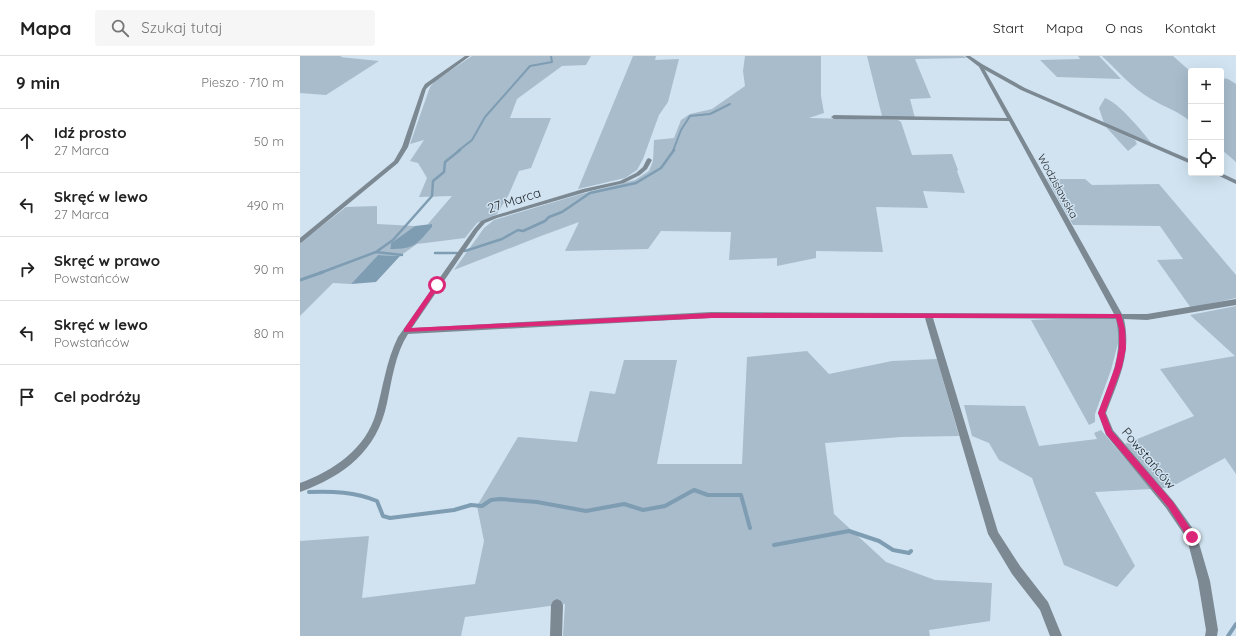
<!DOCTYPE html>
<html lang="pl">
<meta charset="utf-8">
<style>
:root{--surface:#fff;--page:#f6f6f6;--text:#222;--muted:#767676;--line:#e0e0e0}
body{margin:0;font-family:Quicksand,sans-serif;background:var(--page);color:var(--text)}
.controls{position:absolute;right:12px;top:12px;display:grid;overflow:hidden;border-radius:4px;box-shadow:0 4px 16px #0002}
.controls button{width:36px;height:36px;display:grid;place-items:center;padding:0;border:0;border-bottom:1px solid var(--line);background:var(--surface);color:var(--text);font:20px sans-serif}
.stop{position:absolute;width:12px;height:12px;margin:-9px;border:3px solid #db2777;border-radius:50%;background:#fff}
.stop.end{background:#db2777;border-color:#fff;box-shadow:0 1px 4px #0008}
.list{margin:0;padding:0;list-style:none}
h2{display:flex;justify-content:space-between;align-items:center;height:52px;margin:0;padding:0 16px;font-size:17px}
h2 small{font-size:13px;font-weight:400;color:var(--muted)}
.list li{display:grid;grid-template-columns:26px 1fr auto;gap:12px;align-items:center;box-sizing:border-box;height:64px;padding:0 16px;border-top:1px solid var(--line)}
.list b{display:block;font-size:15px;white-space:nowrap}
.list p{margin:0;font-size:13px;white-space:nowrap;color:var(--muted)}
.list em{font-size:13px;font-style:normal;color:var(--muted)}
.icon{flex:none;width:22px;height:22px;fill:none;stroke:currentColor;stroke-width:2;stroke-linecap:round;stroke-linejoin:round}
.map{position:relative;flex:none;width:936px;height:580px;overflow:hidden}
header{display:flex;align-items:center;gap:24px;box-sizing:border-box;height:56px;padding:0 20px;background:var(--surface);border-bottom:1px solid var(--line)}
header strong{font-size:19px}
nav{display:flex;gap:22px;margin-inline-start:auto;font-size:14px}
.search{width:280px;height:36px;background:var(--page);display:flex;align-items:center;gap:10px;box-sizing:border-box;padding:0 14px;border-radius:4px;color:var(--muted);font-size:15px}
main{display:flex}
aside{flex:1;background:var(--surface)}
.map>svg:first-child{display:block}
.green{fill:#a8bccc}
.water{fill:#7e9cb2}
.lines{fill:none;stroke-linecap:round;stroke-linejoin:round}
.stream-far3{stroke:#7e9cb2;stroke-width:2}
.stream-far2{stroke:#7e9cb2;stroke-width:2.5}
.stream-far1{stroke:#7e9cb2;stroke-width:3}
.stream{stroke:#7e9cb2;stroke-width:4}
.minor{fill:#7c8993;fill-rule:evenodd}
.tertiary{fill:#7c8993;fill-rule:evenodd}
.route{fill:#db2777}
.labels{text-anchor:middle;stroke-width:3;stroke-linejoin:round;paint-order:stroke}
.far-street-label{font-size:11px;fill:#1f252a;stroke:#d1e3f1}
.street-label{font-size:13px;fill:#1f252a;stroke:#d1e3f1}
</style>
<header>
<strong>Mapa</strong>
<div class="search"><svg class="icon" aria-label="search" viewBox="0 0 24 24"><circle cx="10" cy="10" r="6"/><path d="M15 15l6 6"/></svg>Szukaj tutaj</div>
<nav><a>Start</a><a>Mapa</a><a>O nas</a><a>Kontakt</a></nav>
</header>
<main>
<aside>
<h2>9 min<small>Pieszo · 710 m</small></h2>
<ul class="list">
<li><svg class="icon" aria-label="ahead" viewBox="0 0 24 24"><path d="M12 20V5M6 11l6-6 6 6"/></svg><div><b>Idź prosto</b><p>27 Marca</p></div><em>50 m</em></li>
<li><svg class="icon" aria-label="left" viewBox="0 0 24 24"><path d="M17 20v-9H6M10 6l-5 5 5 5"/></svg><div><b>Skręć w lewo</b><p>27 Marca</p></div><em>490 m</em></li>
<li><svg class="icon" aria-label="right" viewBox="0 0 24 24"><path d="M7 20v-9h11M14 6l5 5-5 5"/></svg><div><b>Skręć w prawo</b><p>Powstańców</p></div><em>90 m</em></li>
<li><svg class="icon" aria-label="left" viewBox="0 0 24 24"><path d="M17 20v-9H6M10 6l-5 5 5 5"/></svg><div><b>Skręć w lewo</b><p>Powstańców</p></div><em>80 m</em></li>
<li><svg class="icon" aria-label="arrive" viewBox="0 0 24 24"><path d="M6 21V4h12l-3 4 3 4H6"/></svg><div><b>Cel podróży</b></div></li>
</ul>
</aside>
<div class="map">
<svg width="936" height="580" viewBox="0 0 936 580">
<rect width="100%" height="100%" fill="#d1e3f1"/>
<!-- green -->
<path class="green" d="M0,0H42L40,1L79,5L26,39L0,37Z
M172,0H291L286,9L262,10L217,43L210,62H251L231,112L219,115L209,138L197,158L177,167L165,182L117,188L100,200L78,199L51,228L33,227L0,260V187L46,151L77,150V168L115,170L91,187L90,193L115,188L132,171V168L127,169L152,140L119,141L127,122L118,107L110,105L124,84L110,88L130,31L135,25Z
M333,0H356L355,4L379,3L368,46L359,59L343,103L337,114L325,122L278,133Z
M445,0H521V40L524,57L509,62L598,64L601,66L612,99L652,98L658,114L657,115L665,137L623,135L628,152L576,151L583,196L516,195V202L477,210V202L429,204L431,176L361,175L348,193L265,195L279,166L241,180L154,214L184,172L194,164L281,138L335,124L349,115L353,105L354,84L374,82L381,64L390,58L412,53L445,30L443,15Z
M567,0H663L667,2L615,3L631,42L610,43L615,62L582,60Z
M778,0H799L821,23L757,21L740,4L780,3Z
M802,0H873L891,16V66C879,55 864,51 851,43C832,32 818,15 802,0Z
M921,22L928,23L936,28V106L921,93Z
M805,42C819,47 843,76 852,88L804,67L799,52Z
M806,71L835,84L837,88L828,95Z
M747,123H785L792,129L859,128L936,219V242L891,252L857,204L883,203L860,170L773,169Z
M936,250V418L925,402L871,431L862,432L825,388L894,360L860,313L935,300L890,259Z
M817,261L821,276L811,314L795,358V366L789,369L731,264Z
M507,295L529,318L592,305L637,303L659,380L601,381L525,387L534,458L586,506L635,524L692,527L690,565L629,574L630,580H263L265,548L165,561L161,580H0V485L69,480L62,542L175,528L184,485L177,450L218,381L277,386L290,335L315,338L324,304H377L357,408H442L447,301Z
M664,349L725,350L739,390L797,383L794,377L801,374L851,433L795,436L835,510L817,531L764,509L732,422L699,404L689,387L672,380Z"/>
<!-- water -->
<path class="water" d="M132,168V171C116,189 115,193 90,193L91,187L115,170Z
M78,199L100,200L76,226L51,228Z"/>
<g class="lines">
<!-- stream-far3 -->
<path class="stream-far3" d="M158,95L172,84L185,61L230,10L252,6L251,0
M373,95L381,74L390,60L410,58L430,48"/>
<!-- stream-far2 -->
<path class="stream-far2" d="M165,195L202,183L218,174L223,175L245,165L249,161L262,156L290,137L336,127L361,112L374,94
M76,196L102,199
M135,197H157
M20,217L76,196L93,184L132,140L133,125L144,116L145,106L160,94"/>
<!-- stream-far1 -->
<path class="stream-far1" d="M0,224L23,216"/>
<!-- stream -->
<path class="stream" d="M9,436C33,435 55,436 77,445L83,460L90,462L154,454L171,449L182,450L191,444L200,443L237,446L286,455L324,448L343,454L365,450L394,434L408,439H441L450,472
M474,489L549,475L579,485L593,494L609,497L611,495
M928,580L936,568"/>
<!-- minor -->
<path class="minor" d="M165,0H170L129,30L126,33L108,91L98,107L2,186L0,187V182L94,105L102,91L122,33L125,28Z
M680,8L682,9L822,258H847L936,243V249L847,264L824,263C832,299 818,324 806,357L813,374L874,446L896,477L910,525L918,574L917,580H905L906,574L898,525L887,483L866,452L806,379L798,357C810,324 824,299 816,263L633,262L698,476L720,510L748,546L762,580H750L740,554L712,518L688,478L625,262H411L108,278C95,298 92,324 87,347C77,395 44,420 0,436V427C33,415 66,393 76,357C83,332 86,305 98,281L174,173L181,165L193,160L283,133L320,125L336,117L343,111L347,103L349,102L352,104L347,113L340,119L324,127L286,136L197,162L185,167L178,175L112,272L411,256L814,258L709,65L534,63L531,61L534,59L707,62L678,9Z
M257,543L261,545L263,549L262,580H250L251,549L253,545Z"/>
<!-- tertiary -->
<path class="tertiary" d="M665,0H670L682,8L725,32L891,104V108L721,34L678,10Z
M913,117H921L936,124V128Z"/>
</g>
<!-- route -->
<path class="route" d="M137,227L140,229L111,272L412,257L821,258L825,273L826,292L822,311L805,357L812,375L873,446L896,481L895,484H889L868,451L806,378L798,357L815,311L819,292V273L816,262H412L104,276V273L135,228Z"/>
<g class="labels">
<!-- far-street labels -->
<g class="far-street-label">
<text transform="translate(758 130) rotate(61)" y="4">Wodzisławska</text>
</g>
<!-- street labels -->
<g class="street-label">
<text transform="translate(214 144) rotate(-18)" y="5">27 Marca</text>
<text transform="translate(849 402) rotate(50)" y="5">Powstańców</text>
</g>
</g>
</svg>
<div class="controls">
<button>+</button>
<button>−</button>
<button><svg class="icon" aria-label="locate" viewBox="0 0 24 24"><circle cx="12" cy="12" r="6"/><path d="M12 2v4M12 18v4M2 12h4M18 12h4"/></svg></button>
</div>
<div class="stop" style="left:137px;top:229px"></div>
<div class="stop end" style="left:892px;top:481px"></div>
</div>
</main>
